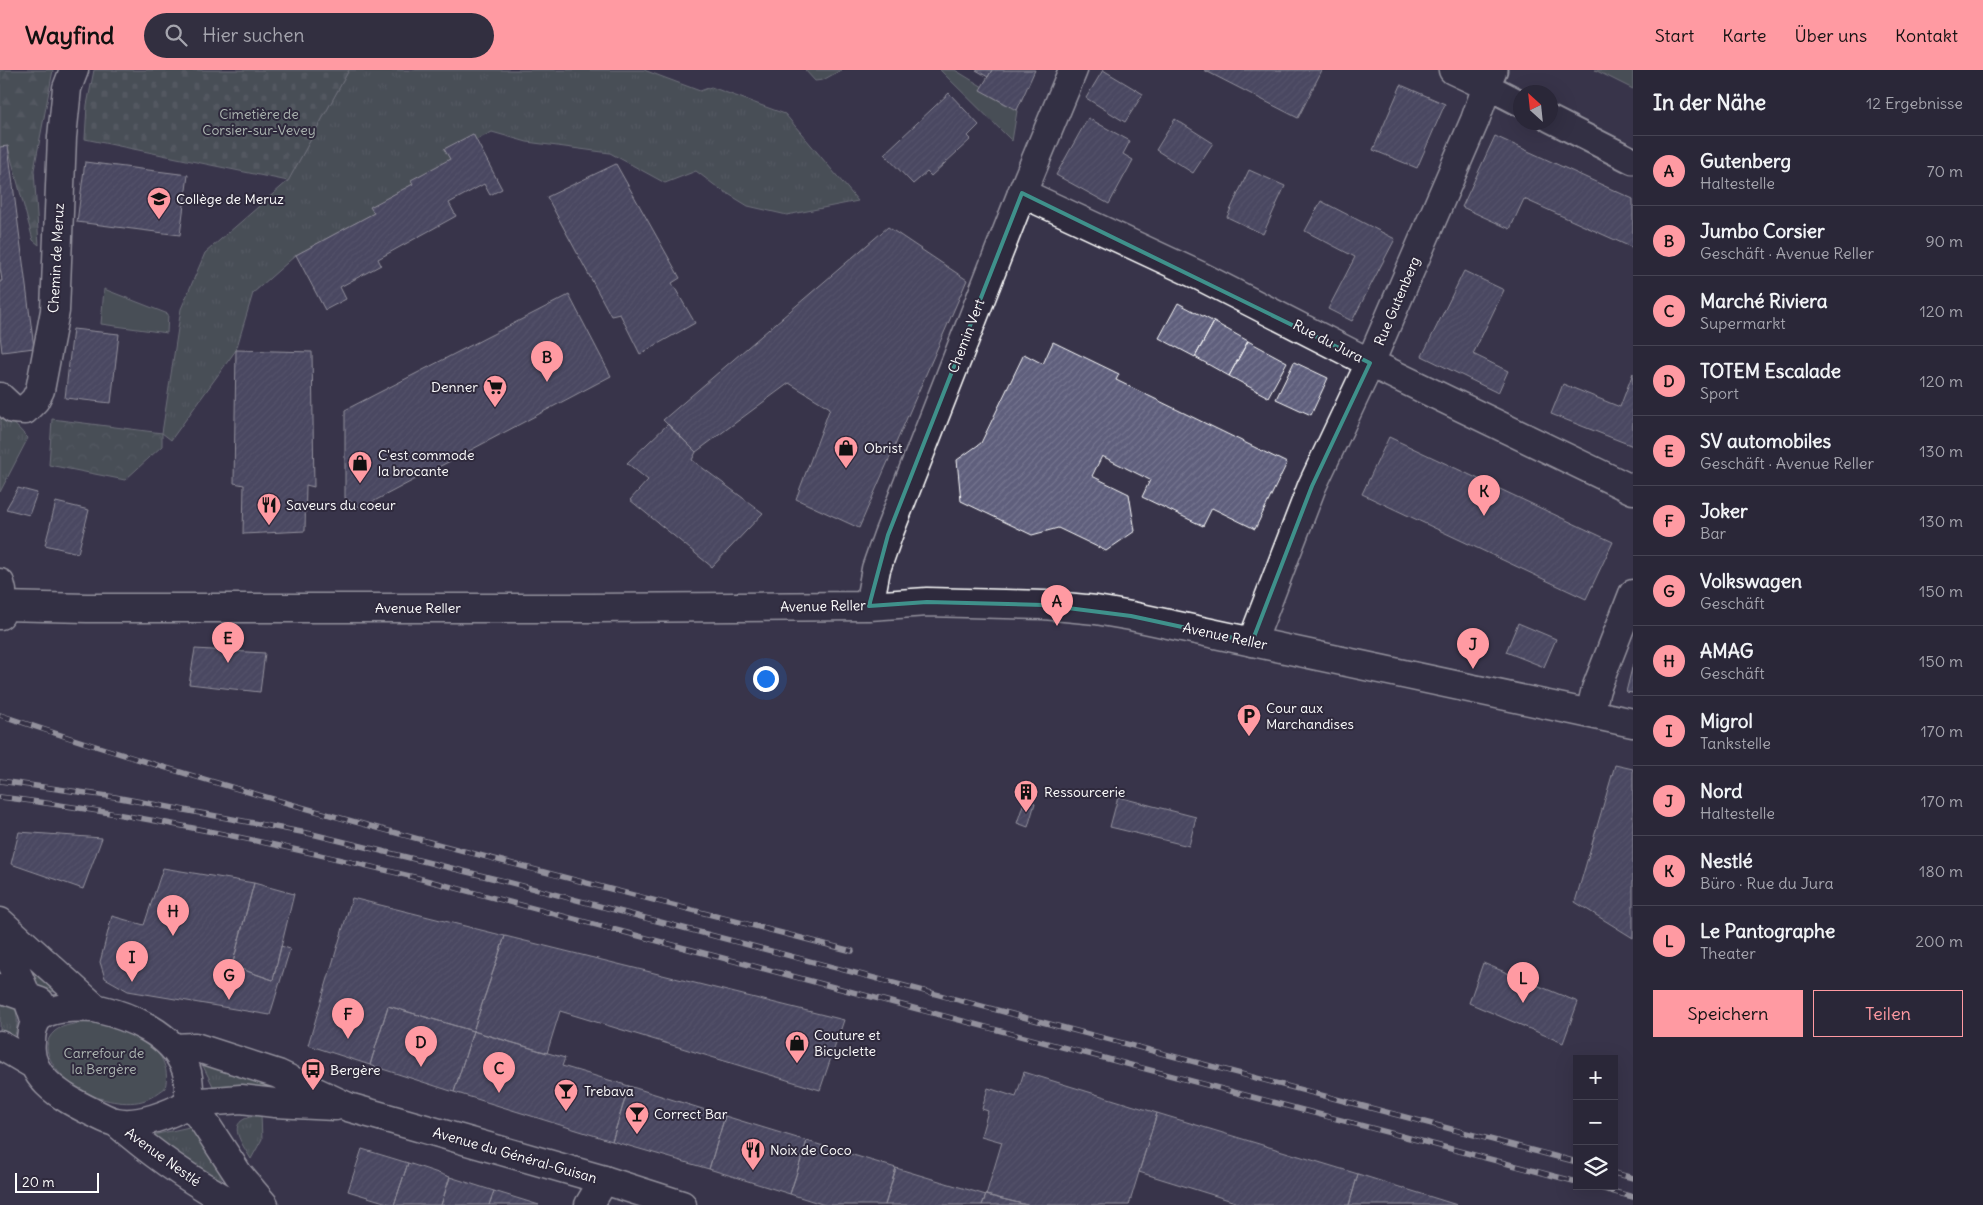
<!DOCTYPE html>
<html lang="de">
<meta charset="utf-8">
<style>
:root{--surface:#2a2738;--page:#322f40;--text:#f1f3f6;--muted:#a5a5ae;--line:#464453;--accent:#ff9aa2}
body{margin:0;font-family:Delius,sans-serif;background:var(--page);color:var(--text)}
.controls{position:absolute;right:15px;bottom:15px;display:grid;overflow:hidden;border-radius:0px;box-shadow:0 5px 20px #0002}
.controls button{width:45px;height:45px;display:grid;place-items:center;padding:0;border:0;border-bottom:1px solid var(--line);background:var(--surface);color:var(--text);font:25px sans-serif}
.compass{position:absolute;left:1513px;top:15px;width:45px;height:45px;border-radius:50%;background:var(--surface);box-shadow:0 5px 20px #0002;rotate:333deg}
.scale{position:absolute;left:15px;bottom:12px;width:84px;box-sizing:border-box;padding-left:5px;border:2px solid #fff;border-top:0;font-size:14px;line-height:18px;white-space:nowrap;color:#fff;-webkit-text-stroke:4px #2f2a3d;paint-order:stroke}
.you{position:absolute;left:765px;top:608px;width:18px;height:18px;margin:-12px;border:4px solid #fff;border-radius:50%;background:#1a73e8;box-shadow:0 0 0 8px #1a73e833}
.badge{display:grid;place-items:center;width:32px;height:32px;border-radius:50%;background:var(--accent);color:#111;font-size:16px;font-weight:700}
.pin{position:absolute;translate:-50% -41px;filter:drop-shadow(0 1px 2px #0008)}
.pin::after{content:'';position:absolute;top:26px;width:18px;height:15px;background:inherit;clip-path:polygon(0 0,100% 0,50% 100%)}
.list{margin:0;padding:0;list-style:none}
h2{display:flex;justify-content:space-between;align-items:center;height:65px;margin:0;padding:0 20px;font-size:21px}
h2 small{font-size:16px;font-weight:400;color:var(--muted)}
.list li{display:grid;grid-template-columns:32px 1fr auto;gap:15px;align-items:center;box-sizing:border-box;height:70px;padding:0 20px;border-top:1px solid var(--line)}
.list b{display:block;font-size:19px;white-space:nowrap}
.list p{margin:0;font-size:16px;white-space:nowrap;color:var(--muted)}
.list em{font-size:16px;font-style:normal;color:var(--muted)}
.actions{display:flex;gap:10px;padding:15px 20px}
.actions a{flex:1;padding:11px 0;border:1px solid var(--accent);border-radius:0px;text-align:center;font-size:18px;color:var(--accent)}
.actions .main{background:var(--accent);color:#111}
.icon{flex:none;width:28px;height:28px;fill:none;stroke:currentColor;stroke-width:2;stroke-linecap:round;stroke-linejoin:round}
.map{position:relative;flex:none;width:1633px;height:1135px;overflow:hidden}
header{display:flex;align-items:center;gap:30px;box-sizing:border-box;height:70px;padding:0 25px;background:var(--accent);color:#111}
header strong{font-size:24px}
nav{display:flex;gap:28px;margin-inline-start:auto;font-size:18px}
.search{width:350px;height:45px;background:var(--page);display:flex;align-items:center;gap:12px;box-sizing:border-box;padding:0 18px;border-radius:28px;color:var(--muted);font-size:19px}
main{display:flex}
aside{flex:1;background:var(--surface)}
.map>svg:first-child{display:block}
.grass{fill:url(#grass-tufts);stroke:#adb6b2}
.forest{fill:url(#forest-firs);stroke:#adb6b2}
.cemetery{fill:url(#cemetery-stones);stroke:#adb6b2}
.park{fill:url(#park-crowns);stroke:#adb6b2}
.garden{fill:#5b6d65;stroke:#adb6b2}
.building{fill:url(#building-hatch);stroke:#fff}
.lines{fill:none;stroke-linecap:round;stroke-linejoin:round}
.pedestrian-casing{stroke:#fff;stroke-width:29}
.minor-casing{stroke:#fff;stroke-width:31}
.tertiary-casing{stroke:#fff;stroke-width:31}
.primary-casing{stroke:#fff;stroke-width:31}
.pedestrian{stroke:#2f2a3d;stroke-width:25}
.minor{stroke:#2f2a3d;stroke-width:28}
.tertiary{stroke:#2f2a3d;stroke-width:28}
.primary{stroke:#2f2a3d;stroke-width:28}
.rail-casing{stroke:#fff;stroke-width:5.5}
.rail{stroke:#2f2a3d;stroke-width:4;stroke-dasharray:11;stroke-linecap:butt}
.marked{fill:none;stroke:#3f918b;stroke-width:4;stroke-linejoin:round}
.labels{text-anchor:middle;stroke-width:4;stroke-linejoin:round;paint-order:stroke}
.park-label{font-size:14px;fill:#adb6b2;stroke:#2f2a3d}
.poi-label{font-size:14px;fill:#fff;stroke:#2f2a3d;text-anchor:start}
.street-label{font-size:14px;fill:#fff;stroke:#2f2a3d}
</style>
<header>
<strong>Wayfind</strong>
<div class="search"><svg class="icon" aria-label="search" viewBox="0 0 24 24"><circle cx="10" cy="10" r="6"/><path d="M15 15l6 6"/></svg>Hier suchen</div>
<nav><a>Start</a><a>Karte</a><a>Über uns</a><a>Kontakt</a></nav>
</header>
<main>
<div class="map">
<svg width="1633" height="1135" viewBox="0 0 1633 1135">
<defs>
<pattern id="grass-tufts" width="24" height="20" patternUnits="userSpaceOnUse" patternTransform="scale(1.25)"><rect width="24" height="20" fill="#5b6d65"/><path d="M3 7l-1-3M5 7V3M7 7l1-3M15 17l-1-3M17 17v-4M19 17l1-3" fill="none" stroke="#74837c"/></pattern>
<pattern id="forest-firs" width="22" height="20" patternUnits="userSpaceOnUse" patternTransform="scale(1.25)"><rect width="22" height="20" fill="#5b6d65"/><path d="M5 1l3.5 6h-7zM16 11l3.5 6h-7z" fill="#74837c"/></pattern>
<pattern id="cemetery-stones" width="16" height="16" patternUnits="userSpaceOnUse" patternTransform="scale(1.25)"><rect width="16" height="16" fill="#5b6d65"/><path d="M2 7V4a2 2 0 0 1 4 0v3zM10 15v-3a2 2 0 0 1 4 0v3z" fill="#74837c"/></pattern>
<pattern id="park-crowns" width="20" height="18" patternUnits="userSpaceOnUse" patternTransform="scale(1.25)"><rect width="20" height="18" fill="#5b6d65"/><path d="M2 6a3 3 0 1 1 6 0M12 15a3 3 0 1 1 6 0" fill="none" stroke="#74837c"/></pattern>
<pattern id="building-hatch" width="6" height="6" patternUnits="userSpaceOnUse" patternTransform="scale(1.25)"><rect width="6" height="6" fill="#5e5e7c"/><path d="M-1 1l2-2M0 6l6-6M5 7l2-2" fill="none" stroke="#767690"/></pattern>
</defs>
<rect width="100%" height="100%" fill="#38344a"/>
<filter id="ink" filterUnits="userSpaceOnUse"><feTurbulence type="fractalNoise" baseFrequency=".02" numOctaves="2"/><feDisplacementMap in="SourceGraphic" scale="10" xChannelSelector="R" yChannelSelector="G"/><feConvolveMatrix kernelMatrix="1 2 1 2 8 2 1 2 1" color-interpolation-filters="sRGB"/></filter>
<g filter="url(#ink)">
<!-- grass -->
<path class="grass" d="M349,0H644L700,21L711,17L785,44L858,131L787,145L748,136L717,117L696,101L665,113L610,83L527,72L492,62L476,70L473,64L445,80L450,89L413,114L371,137L374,143L296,185L253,223L236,280L171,370L162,363L181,239L205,183L288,111Z
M0,339L28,368L0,422Z
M34,894L65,925L36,917L24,895Z
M0,930L14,934C19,949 18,957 13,971L0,964Z
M201,992L266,1012L264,1020L214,1018Z
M261,1045L262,1069L251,1089C237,1066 225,1049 261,1045Z
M194,1056L227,1103L218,1111L153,1065Z"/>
<!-- forest -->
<path class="forest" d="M0,0H53L34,100L39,175L33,170L8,77H0Z"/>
<!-- cemetery -->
<path class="cemetery" d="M94,0H349L288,111L85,69L87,35Z"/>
<!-- park -->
<path class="park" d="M52,349L162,363V376L125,410L49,395Z"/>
<!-- garden -->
<path class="garden" d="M805,0H841L823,10L815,11Z
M940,0H955L983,17L981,20L1017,41L1012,71Z
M1595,0H1633V19Z
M104,219L168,244L167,263L101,254Z
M88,952C122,954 176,976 165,1018C158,1023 150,1029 142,1031C123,1036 95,1029 79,1019C62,1010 33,979 55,961C64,954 77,954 88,952Z"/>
<!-- building -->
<path class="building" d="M976,0H992L988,7Z
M992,0H1035L1017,40L980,20Z
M1103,0L1143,24L1125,52L1086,28Z
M1204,0H1322L1298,48Z
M1401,15L1445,34L1417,98L1373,80Z
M949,23L979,55L968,66L971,69L931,106L927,102L913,114L884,84Z
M1088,48L1130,71L1123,84L1133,90L1109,134L1056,105Z
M1175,49L1213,73L1193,103L1156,80Z
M473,64L502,119L490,125L484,114L449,133L456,146L378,189L381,195L340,217L346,229L325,240L296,185L374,143L370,137L413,114L411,110L450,89L444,79Z
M1495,66L1633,129V178L1524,129L1510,159L1462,137Z
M8,76L34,278L2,282L0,265V211H2L0,197V77Z
M85,92L188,105L180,165L77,152Z
M616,94L680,208L672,213L695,253L640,284L620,244L611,246L547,127Z
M1249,100L1285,116L1263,164L1227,147Z
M1321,131L1395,169L1352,251L1328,239L1355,187L1305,161Z
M888,157L967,210L859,458L796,429L830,338L789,313L696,382L663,350Z
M1464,201L1504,220L1473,284L1508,301L1498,323L1422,286Z
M569,225L611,306L361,438L345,428V340Z
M1178,233L1214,252L1195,287L1159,268Z
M1214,252L1248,271L1229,306L1195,287Z
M73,259L119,264L111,333L65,328Z
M1248,271L1287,292L1268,327L1229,306Z
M1053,272L1119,304L1116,310L1287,393L1255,459L1212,438L1203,456L1142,427L1150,410L1102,386L1092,406L1129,424L1135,461L1106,481L1058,458L1032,465L961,431L957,390L981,373L1024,284L1043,294Z
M236,280L312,282L314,417L306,415L305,461L243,464L244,415L234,413Z
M1294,292L1328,308L1311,345L1276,329Z
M1633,303V376L1551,344L1563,314L1620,337Z
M668,354L696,382L692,390L763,443L712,497L630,430L648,410L627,393Z
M1389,367L1613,472L1586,529L1362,424Z
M18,418L37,423L29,445L6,439Z
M56,432L89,440L78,483L45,475Z
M1518,553L1556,569L1544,597L1506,582Z
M195,579L265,583L260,622L189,614Z
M1633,594V623L1626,622Z
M1615,695L1633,699V868L1575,832Z
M1118,727L1196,747L1189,776L1110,757Z
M1025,729L1035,733L1028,757L1017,753Z
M19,762L102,768L83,819L11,794Z
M163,798L254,813L232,896L273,910L281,876L290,879L270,945L128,921L105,908L100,892L112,846L144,855Z
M254,813L294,824L273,910L232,896Z
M352,828L505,866L473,961L388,936L370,995L308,975Z
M505,866L844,950L820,1020L560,941L547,983L473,961Z
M1483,893L1578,932L1563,973L1469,933Z
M388,936L473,961L454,1022L370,995Z
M473,961L565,988L562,996L629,1016L612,1071L454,1022Z
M1024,1002L1157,1043L1129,1135H1027L986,1125L1002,1072L981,1066L988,1041L982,1039L988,1018L1016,1027Z
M629,1016L725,1046L709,1099L612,1071Z
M1157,1043L1358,1104L1349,1135H1245L1139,1102Z
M725,1046L807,1071L790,1124L709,1099Z
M807,1071L896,1098L885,1135H825L790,1124Z
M362,1079L408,1093L394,1135L348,1121Z
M408,1093L450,1107L441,1135H394Z
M896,1098L986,1125L982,1135H885Z
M1358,1104L1457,1135H1349Z
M450,1107L494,1121L489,1135H441Z
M494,1121L539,1135H489Z
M986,1125L1027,1135H982Z"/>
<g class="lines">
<defs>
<path id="pedestrian" d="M1494,0L1487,16L1520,33
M1550,49L1633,91"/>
<path id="minor" d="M1022,123L1200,206L1370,293L1633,420
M0,327L13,339L25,340L35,330L40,320L55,241L62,67L67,18L74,0
M1252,572L1312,416L1370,293L1475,50L1487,16L1453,0
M1590,643L1596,619L1633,524
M589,1135L604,1110"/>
<path id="tertiary" d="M2,536L87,538H591L869,536L927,532L1044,535L1096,540L1131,546L1633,653
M869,536L876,499L888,465L1022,123L1073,0
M189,1033L204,1052L238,1104L264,1135
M117,1053C152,1084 193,1112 235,1135"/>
<path id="primary" d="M0,513L2,521L0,545
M0,852L95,938C129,946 173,963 186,999C190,1010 189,1022 189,1033C171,1044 138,1057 116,1052C108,1051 99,1045 92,1042C76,1034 60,1026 47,1013C36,1002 29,987 31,972C31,965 32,959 35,953C42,936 79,937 95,938
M0,871C14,897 27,922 35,951
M0,918L40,932
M0,975L34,995
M174,978L195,977L278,1004L348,1037L604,1110L682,1135
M189,1033L241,1029L275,1033L335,1036"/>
</defs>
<!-- pedestrian casing -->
<use href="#pedestrian" class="pedestrian-casing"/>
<!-- minor casing -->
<use href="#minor" class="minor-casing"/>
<!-- tertiary casing -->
<use href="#tertiary" class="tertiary-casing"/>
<!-- primary casing -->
<use href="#primary" class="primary-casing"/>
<!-- pedestrian -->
<use href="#pedestrian" class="pedestrian"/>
<!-- minor -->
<use href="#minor" class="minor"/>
<!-- tertiary -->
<use href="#tertiary" class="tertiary"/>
<!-- primary -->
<use href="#primary" class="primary"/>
<defs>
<path id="rail" d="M0,645C279,739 567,807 852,881
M0,711L115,727L312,764L500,810L1577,1092
M0,727C140,744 277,774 414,807L1577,1112
M1614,1103L1633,1108
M1593,1116L1633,1127"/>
</defs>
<!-- rail casing -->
<use href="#rail" class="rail-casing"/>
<!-- rail -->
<use href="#rail" class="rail"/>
</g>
</g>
<!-- marked area -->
<path d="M0 0H1633V1135H0ZM1022,123L1370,293L1312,416L1252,572L1131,546L1044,535L927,532L869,536L888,465Z" fill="#38344a" fill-opacity=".55" fill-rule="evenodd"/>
<path class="marked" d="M1022,123L1370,293L1312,416L1252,572L1131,546L1044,535L927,532L869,536L888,465Z"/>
<!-- icons -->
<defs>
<symbol id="school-pin" viewBox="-11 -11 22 30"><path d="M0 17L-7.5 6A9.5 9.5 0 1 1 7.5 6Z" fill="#ff9aa2" stroke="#2f2a3d"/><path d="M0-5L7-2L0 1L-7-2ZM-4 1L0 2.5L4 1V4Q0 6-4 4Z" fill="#111"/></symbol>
<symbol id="supermarket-pin" viewBox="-11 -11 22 30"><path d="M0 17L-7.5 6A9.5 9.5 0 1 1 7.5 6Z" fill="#ff9aa2" stroke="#2f2a3d"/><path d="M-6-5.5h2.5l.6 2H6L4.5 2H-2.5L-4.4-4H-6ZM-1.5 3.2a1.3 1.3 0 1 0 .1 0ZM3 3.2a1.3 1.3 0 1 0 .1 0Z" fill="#111"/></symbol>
<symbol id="shop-pin" viewBox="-11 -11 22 30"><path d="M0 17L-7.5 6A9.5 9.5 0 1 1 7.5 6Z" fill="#ff9aa2" stroke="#2f2a3d"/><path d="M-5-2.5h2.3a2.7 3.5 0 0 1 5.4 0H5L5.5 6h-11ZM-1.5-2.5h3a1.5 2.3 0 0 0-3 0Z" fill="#111"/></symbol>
<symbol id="restaurant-pin" viewBox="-11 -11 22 30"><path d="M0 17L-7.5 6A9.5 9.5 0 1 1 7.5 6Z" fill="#ff9aa2" stroke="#2f2a3d"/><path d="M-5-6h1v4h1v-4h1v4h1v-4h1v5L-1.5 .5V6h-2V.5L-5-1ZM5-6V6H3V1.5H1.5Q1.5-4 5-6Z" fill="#111"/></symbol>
<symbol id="parking-pin" viewBox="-11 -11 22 30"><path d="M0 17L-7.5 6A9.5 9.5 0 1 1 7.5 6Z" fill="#ff9aa2" stroke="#2f2a3d"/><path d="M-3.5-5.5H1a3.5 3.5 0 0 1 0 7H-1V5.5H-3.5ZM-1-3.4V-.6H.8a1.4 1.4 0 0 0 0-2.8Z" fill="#111"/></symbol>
<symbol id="building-pin" viewBox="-11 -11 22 30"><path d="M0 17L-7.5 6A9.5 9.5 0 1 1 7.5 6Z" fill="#ff9aa2" stroke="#2f2a3d"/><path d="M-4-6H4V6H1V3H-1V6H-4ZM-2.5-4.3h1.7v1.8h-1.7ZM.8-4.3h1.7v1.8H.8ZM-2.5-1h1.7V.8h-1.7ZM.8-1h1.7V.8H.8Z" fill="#111"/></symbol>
<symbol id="bus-pin" viewBox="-11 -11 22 30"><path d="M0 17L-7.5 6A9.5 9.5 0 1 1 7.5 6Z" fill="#ff9aa2" stroke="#2f2a3d"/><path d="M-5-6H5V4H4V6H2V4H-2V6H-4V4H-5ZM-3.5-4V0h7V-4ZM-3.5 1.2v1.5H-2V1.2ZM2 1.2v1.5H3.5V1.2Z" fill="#111"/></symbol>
<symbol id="bar-pin" viewBox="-11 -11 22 30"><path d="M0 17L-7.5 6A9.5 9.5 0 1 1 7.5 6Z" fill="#ff9aa2" stroke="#2f2a3d"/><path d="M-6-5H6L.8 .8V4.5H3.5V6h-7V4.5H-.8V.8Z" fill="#111"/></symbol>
</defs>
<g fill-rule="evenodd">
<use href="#school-pin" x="145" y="115" width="28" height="38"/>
<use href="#supermarket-pin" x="481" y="303" width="28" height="38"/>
<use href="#shop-pin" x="832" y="364" width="28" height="38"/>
<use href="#shop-pin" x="346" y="379" width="28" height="38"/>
<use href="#restaurant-pin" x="255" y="421" width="28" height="38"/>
<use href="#parking-pin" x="1235" y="632" width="28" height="38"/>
<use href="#building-pin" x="1012" y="708" width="28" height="38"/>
<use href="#shop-pin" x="783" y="959" width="28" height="38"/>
<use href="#bus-pin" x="299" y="986" width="28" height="38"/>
<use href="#bar-pin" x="552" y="1007" width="28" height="38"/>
<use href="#bar-pin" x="623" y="1030" width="28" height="38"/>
<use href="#restaurant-pin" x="739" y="1066" width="28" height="38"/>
</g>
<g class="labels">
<!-- park labels -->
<g class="park-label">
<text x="259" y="49">Cimetière de<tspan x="259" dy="16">Corsier-sur-Vevey</tspan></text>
<text x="104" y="988">Carrefour de<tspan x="104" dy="16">la Bergère</tspan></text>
</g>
<!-- poi labels -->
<g class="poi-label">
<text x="176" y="134">Collège de Meruz</text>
<text x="478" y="322" text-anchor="end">Denner</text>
<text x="864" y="383">Obrist</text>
<text x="378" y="390">C'est commode<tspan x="378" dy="16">la brocante</tspan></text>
<text x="286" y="440">Saveurs du coeur</text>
<text x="1266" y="643">Cour aux<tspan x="1266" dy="16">Marchandises</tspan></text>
<text x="1044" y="727">Ressourcerie</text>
<text x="814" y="970">Couture et<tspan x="814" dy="16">Bicyclette</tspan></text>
<text x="330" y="1005">Bergère</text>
<text x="584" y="1026">Trebava</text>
<text x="654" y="1049">Correct Bar</text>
<text x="770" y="1085">Noix de Coco</text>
</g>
<!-- street labels -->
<g class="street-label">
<text transform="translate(56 188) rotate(-87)" y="5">Chemin de Meruz</text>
<text transform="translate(1397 231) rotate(-67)" y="5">Rue Gutenberg</text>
<text transform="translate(966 266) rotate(-69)" y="5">Chemin Vert</text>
<text transform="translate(1328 271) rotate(27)" y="5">Rue du Jura</text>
<text transform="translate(823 536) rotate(-1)" y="5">Avenue Reller</text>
<text x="418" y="543">Avenue Reller</text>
<text transform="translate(1225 566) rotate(12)" y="5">Avenue Reller</text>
<text transform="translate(515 1085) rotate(16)" y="5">Avenue du Général-Guisan</text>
<text transform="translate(163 1087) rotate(36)" y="5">Avenue Nestlé</text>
</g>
</g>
</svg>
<div class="controls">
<button>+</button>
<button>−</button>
<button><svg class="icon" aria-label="layers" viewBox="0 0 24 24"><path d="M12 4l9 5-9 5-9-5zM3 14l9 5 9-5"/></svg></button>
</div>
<svg class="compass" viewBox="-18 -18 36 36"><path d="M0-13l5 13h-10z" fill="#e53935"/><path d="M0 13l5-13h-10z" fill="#a5a5ae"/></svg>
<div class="scale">20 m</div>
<div class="you"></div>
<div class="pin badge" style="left:1057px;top:556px">A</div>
<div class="pin badge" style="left:547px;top:312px">B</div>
<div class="pin badge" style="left:499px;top:1023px">C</div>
<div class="pin badge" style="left:421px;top:997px">D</div>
<div class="pin badge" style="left:228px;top:593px">E</div>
<div class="pin badge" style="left:348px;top:969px">F</div>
<div class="pin badge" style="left:229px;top:930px">G</div>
<div class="pin badge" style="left:173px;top:866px">H</div>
<div class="pin badge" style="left:132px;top:912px">I</div>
<div class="pin badge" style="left:1473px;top:599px">J</div>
<div class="pin badge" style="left:1484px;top:446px">K</div>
<div class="pin badge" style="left:1523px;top:933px">L</div>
</div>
<aside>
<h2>In der Nähe<small>12 Ergebnisse</small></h2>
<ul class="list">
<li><span class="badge">A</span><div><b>Gutenberg</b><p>Haltestelle</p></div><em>70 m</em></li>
<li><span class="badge">B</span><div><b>Jumbo Corsier</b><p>Geschäft · Avenue Reller</p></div><em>90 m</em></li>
<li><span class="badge">C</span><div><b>Marché Riviera</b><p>Supermarkt</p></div><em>120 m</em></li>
<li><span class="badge">D</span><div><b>TOTEM Escalade</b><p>Sport</p></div><em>120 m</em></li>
<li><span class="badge">E</span><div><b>SV automobiles</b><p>Geschäft · Avenue Reller</p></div><em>130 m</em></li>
<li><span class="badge">F</span><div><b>Joker</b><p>Bar</p></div><em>130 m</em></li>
<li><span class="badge">G</span><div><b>Volkswagen</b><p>Geschäft</p></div><em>150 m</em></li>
<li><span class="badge">H</span><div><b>AMAG</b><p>Geschäft</p></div><em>150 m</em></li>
<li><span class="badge">I</span><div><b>Migrol</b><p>Tankstelle</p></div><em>170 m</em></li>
<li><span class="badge">J</span><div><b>Nord</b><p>Haltestelle</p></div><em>170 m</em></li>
<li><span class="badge">K</span><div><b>Nestlé</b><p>Büro · Rue du Jura</p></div><em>180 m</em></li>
<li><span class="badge">L</span><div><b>Le Pantographe</b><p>Theater</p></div><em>200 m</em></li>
</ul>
<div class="actions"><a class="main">Speichern</a><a>Teilen</a></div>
</aside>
</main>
